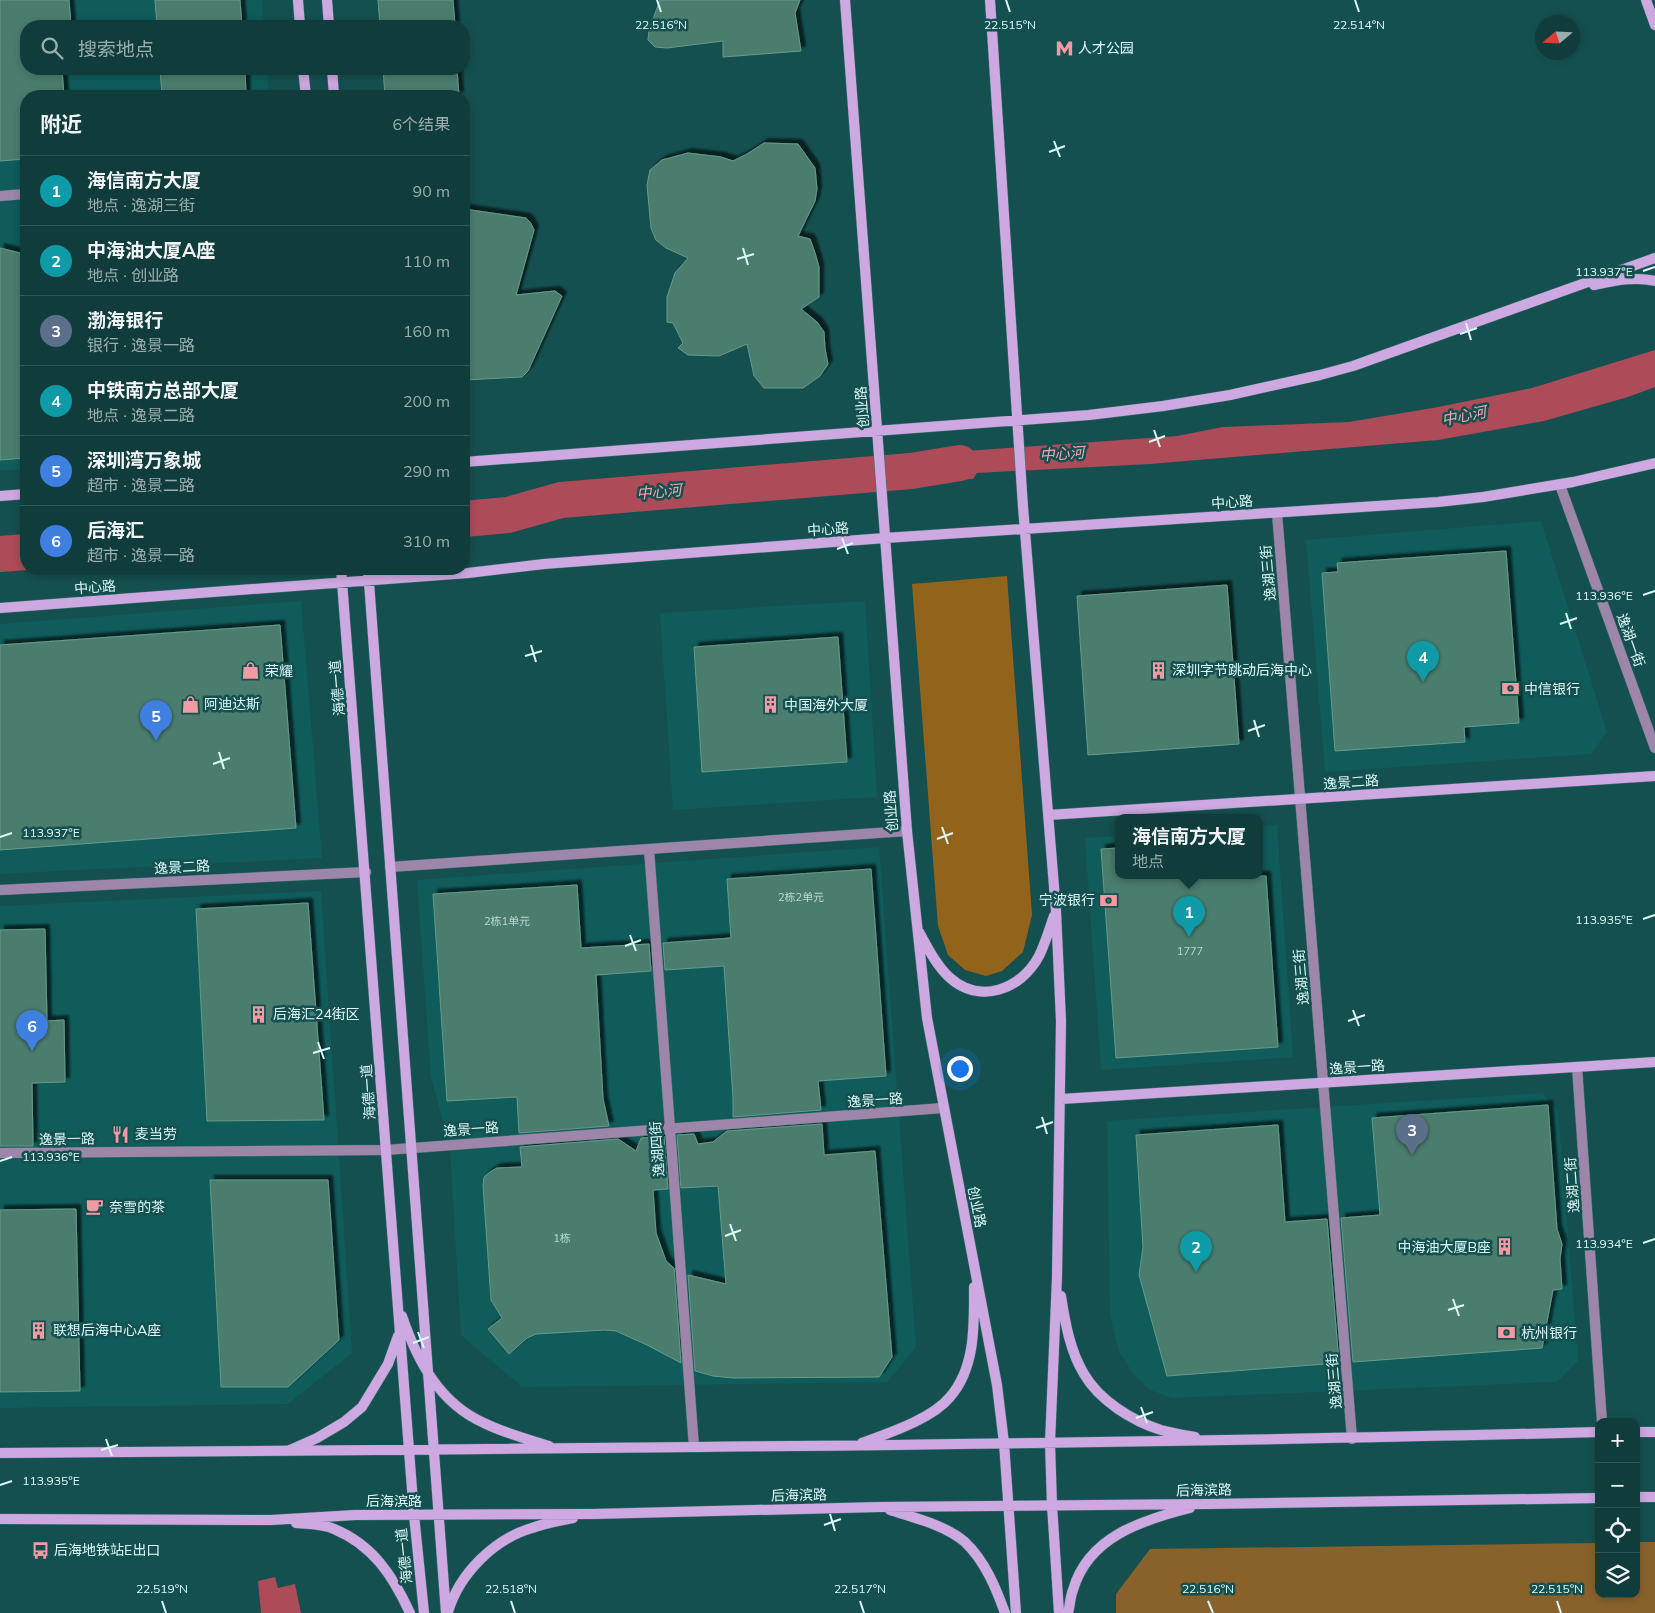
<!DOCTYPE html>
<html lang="zh">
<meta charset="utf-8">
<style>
:root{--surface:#103c3c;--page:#1e4747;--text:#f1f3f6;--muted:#9cadaf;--line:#305656;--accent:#8c9099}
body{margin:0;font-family:Mulish,"Noto Sans SC",sans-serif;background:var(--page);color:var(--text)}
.controls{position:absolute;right:15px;bottom:15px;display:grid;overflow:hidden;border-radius:10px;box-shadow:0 2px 8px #0003}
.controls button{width:45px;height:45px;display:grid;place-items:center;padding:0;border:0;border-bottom:1px solid var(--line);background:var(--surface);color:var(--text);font:25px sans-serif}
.compass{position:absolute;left:1535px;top:15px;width:45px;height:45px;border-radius:50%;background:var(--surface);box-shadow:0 2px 8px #0003;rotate:251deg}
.you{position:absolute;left:959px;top:1068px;width:18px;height:18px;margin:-12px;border:4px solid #fff;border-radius:50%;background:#1a73e8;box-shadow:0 0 0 8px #1a73e833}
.badge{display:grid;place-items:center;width:32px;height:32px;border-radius:50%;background:var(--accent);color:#fff;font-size:16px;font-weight:700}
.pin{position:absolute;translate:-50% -41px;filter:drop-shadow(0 1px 2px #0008)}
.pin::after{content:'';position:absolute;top:26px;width:18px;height:15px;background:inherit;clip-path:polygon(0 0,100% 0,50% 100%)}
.popup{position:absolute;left:1115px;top:814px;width:148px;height:65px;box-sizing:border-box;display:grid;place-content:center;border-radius:10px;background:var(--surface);filter:drop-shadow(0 1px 4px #0005);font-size:16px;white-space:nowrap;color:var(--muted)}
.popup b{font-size:19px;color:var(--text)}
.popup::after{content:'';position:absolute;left:50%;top:100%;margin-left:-10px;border:10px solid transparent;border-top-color:var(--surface)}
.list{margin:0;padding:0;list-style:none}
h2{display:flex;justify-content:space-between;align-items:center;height:65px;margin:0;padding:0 20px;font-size:21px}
h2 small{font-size:16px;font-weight:400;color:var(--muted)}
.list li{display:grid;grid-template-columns:32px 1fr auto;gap:15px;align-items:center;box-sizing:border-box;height:70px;padding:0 20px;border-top:1px solid var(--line)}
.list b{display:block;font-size:19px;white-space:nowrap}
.list p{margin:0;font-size:16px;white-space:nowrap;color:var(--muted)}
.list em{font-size:16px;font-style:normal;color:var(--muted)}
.icon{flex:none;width:28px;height:28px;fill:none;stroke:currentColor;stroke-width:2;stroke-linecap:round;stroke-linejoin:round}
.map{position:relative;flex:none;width:1655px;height:1613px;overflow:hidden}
.search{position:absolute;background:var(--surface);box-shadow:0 2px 8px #0003;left:20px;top:20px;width:450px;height:55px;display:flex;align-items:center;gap:12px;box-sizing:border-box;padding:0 18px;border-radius:20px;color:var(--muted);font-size:19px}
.panel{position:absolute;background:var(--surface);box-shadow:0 2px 8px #0003;left:20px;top:90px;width:450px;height:485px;border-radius:20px}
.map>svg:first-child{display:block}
.built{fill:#0f5c5b}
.green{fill:#88622a}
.forest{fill:#91631b}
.water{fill:#ad4b59}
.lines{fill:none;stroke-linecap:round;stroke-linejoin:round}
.river{stroke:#ad4b59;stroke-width:36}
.building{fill:#4b7d6e;stroke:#679a8a;filter:url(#shadow)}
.lane-casing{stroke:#396e6e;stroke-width:11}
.street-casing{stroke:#396e6e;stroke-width:11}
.secondary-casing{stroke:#396e6e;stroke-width:11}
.lane{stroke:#9d86a9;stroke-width:10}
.street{stroke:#9d86a9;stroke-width:10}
.secondary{stroke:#cda8e1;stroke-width:10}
.ticks{fill:none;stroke:#dcf8f7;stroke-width:2}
.labels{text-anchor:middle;stroke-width:5;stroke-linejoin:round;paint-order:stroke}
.number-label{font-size:11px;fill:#b8d9d5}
.poi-label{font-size:14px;fill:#dcf8f7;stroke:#155050;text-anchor:start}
.street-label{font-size:14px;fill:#dcf8f7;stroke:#155050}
.water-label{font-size:15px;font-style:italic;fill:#f7a7ae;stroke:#155050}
.ticks-label{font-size:12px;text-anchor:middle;fill:#dcf8f7;stroke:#155050;stroke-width:5;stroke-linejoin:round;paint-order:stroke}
</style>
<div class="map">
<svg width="1655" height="1613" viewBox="0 0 1655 1613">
<defs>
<filter id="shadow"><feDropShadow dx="4.5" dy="-4.5" stdDeviation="1" flood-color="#0009"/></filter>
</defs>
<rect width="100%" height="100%" fill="#155050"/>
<!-- built -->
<path class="built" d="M0,0H262L264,26H26V69H267L269,96H26V469L0,471Z
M1541,521L1607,732L1591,754L1325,772L1306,540Z
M301,601L322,858L0,874V624Z
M865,601L877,797L673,810L660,613Z
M1277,825L1293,1057L1101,1070L1085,838L1119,836V876H1259V826Z
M879,847L916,1347L887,1382L522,1387L461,1335L450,1149L431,1077L417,880Z
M321,891L352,1353L288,1404L0,1408V906Z
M1542,1093L1558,1111L1578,1361L1557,1382L1172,1398L1150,1390L1134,1375L1119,1352L1110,1315L1107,1121Z"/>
<!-- green -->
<path class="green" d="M1636,1542H1655V1613H1116V1594L1150,1549L1599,1543V1594H1636Z"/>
<!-- forest -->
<path class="forest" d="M1007,576L1032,915L1023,952L1002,971L986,976L965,970L948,955L938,926L912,584Z"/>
<!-- water -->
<path class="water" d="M1655,350V387L1628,397L1544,421L1438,440L1150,464L977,473L973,479L911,483L910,455L1177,436L1223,427L1349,422L1433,408L1532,388Z
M275,1577L278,1588L295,1584L301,1613H261L258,1581Z"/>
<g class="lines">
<!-- river -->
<path class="river" d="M464,519L508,515L561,500L911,471L960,463
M0,554L26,552"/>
</g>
<!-- building -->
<path class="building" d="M0,0H69L71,26H26V69H62L64,96H26V159L0,161Z
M155,0H240L242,26H157Z
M378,0H453L455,26H380Z
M660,0H800L795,13L801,51L723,57V41L667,48L655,47L648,40L649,30Z
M160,69H245L246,96H162Z
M383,69H457L459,96H385Z
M764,143L798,144L815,168L817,189L815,201L798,236L810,239L815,253L819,267V297L801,309L817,322L824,332L825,349L828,364L820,376L803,388H764L754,376L747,344L719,356L688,355L678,348L683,343L673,323L667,322V297L675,273L688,258L666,248L656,240L651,228L647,185L650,170L662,160L688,153L721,157L733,161L747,154Z
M464,209L526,218L530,222L534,230L516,295L555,291L562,296L528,371L522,377L464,380Z
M0,248L20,253L23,288H26V458L0,460Z
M1506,551L1519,723L1464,727L1465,742L1335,751L1322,573L1338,572L1337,563Z
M1227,585L1239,744L1088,755L1077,596Z
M280,625L296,828L0,850V645Z
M838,637L847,762L702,772L694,647Z
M1119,848V876H1266L1278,1047L1116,1058L1101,849Z
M871,869L886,1076L818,1081L821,1110L733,1117V1098L724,966L665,970L663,943L731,938L727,879Z
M577,885L581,948L649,944L651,971L596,975L603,1099L609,1126L519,1133L517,1097L447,1101L433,894Z
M308,903L324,1120L207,1121L196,909Z
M45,929L47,1021L64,1020L65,1082L32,1083L33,1146H0V930Z
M1548,1105L1557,1229L1562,1244L1560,1259L1562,1289L1553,1290L1542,1348L1353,1362L1341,1218L1380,1215L1372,1118Z
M822,1124L824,1155L875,1151L892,1357L879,1377L733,1378L713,1376L699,1372L695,1371L688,1275L726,1284L718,1186L681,1188L677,1135L694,1134L698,1144L713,1142L727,1131Z
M1278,1125L1285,1222L1327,1219L1339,1363L1167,1376L1139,1275L1143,1247L1136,1135Z
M664,1136L668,1189L653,1190L656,1233L666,1261L674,1268L681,1363L647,1345L616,1331L605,1330L536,1334L527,1338L509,1354L488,1329L502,1318L491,1300L483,1186L484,1177L490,1172L497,1168L522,1167L520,1147L618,1139L636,1151L641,1138Z
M210,1180H328L339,1340L288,1387H221Z
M76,1209L80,1391L0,1392V1210Z"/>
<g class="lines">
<defs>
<path id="lane" d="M0,196L26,194"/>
<path id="street" d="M1560,485L1655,748
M1277,513L1352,1439
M649,849L694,1447
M390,867L907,831
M0,890L366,872
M1577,1067L1602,1422
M0,1153L386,1150L943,1108"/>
<path id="secondary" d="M298,0L300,26
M327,0L329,26
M845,0L907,831L927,1018L997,1385L1004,1443L1016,1613
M990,0L1023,507L1056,911L1061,1021L1057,1277L1050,1443L1052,1505L1059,1613
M1646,0L1655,25
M303,69L306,96
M332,69L334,96
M1594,285C1614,281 1635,276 1655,281
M464,462L1089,415L1163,406L1230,395L1320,375L1353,366L1655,258
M0,496L26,494
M341,569L414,1515L424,1613
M368,569L446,1613
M0,608L468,573L544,564L885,538L1438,502L1483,497L1573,482L1655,463
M1048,815L1655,776
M919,932C928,948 936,965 949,977C979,1005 1021,990 1039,956C1045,944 1049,930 1054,916
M1061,1099L1655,1062
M1061,1296C1065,1322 1070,1351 1084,1374C1099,1400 1132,1421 1161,1430C1172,1433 1184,1435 1195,1437
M402,1316C417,1360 439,1403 484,1423C504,1433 527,1439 549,1446
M1636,1432H1655
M862,1443C889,1433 932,1419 950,1397C976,1367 974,1324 974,1287
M290,1450L317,1438L344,1422L362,1407L388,1364L398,1336
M0,1453C233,1452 466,1449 699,1447C999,1444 1299,1440 1599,1432
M1636,1497H1655
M890,1510C915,1518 945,1525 965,1542C985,1561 996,1588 1005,1613
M0,1519L271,1520L355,1515L593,1514L880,1507L1207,1504L1599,1498
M296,1523C308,1524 324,1524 334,1529C373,1545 393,1576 410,1613
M448,1612C459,1574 494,1539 532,1528C545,1523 559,1521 573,1518
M1068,1613C1070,1606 1070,1597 1073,1590C1088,1537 1142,1520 1190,1508"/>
</defs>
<!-- lane casing -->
<use href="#lane" class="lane-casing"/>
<!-- street casing -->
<use href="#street" class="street-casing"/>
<!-- secondary casing -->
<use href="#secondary" class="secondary-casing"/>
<!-- lane -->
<use href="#lane" class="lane"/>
<!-- street -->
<use href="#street" class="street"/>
<!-- secondary -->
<use href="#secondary" class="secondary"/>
</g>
<!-- ticks -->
<path class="ticks" d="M657,0L661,12M1006,0L1010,12M1355,0L1359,12M1054,141L1060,157M1049,152L1065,146M743,248L748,265M737,259L754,254M1643,271L1655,267M1466,323L1471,340M1460,334L1477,328M1154,430L1160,447M1149,442L1165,436M842,538L848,554M837,549L853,543M1643,595L1655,591M1566,613L1571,629M1560,624L1577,618M531,645L536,662M525,656L542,651M1254,720L1259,737M1248,731L1265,725M219,752L224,769M213,764L230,758M942,827L948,844M0,837L12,833M937,839L953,833M1643,919L1655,915M630,935L636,951M625,946L641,940M1353,1010L1359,1026M1348,1021L1365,1015M318,1042L324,1059M313,1053L330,1048M1042,1117L1047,1134M1036,1128L1053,1122M0,1161L12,1157M730,1224L736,1241M725,1236L741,1230M1643,1243L1655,1239M1453,1299L1459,1316M1448,1310L1464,1305M418,1332L424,1348M413,1343L429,1337M1141,1407L1147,1423M1136,1418L1153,1412M106,1439L112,1456M101,1450L118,1445M0,1485L12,1481M830,1514L835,1531M824,1525L841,1519M162,1601L166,1613M511,1601L515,1613M860,1601L864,1613M1208,1601L1213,1613M1557,1601L1561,1613"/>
<!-- icons -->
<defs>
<symbol id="metro-bare" viewBox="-9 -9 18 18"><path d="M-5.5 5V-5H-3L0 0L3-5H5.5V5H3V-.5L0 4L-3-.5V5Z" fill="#f49aa3" stroke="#155050" stroke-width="2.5" paint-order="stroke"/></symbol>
<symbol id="building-bare" viewBox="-9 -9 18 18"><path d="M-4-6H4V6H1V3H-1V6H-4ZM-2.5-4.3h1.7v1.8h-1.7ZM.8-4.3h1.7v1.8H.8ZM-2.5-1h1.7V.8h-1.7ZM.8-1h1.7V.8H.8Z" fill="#f49aa3" stroke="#155050" stroke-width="2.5" paint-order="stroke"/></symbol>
<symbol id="shop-bare" viewBox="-9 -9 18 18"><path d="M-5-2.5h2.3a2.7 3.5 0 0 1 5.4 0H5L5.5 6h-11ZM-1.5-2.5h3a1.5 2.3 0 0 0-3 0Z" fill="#f49aa3" stroke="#155050" stroke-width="2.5" paint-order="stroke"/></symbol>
<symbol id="bank-bare" viewBox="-9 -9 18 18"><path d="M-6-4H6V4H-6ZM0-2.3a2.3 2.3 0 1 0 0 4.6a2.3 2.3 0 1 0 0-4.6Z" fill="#f49aa3" stroke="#155050" stroke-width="2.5" paint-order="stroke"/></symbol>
<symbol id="restaurant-bare" viewBox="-9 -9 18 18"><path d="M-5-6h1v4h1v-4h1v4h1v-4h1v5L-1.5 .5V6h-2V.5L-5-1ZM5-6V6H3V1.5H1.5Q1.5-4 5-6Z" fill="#f49aa3" stroke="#155050" stroke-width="2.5" paint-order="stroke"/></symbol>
<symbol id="cafe-bare" viewBox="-9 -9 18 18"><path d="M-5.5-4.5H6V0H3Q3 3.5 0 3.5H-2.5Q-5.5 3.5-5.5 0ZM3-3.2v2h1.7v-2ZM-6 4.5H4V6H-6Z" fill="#f49aa3" stroke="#155050" stroke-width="2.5" paint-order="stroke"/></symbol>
<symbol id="bus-bare" viewBox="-9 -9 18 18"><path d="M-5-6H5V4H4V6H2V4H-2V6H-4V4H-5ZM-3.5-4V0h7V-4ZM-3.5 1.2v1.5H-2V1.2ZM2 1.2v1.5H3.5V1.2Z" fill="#f49aa3" stroke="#155050" stroke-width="2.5" paint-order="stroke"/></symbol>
</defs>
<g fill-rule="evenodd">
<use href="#metro-bare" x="1052" y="36" width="25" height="25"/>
<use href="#building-bare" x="1146" y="658" width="25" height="25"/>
<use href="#shop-bare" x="238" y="658" width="25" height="25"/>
<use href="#bank-bare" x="1498" y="676" width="25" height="25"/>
<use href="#shop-bare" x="178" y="692" width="25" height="25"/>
<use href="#building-bare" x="758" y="692" width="25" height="25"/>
<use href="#bank-bare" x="1096" y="888" width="25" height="25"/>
<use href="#building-bare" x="246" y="1002" width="25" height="25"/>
<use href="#restaurant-bare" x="108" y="1122" width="25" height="25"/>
<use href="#cafe-bare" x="82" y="1194" width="25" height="25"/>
<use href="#building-bare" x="1492" y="1234" width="25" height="25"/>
<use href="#building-bare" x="26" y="1318" width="25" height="25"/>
<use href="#bank-bare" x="1494" y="1320" width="25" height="25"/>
<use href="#bus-bare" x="28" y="1538" width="25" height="25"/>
</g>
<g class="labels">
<!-- number labels -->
<g class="number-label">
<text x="801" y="901">2栋2单元</text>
<text x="507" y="925">2栋1单元</text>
<text x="1190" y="955">1777</text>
<text x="562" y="1242">1栋</text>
</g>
<!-- poi labels -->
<g class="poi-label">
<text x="1078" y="53">人才公园</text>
<text x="1172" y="675">深圳字节跳动后海中心</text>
<text x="265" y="676">荣耀</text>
<text x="1524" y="694">中信银行</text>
<text x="204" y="709">阿迪达斯</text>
<text x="784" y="710">中国海外大厦</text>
<text x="1095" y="905" text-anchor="end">宁波银行</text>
<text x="273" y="1019">后海汇24街区</text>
<text x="135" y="1139">麦当劳</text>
<text x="109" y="1212">奈雪的茶</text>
<text x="1491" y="1252" text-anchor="end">中海油大厦B座</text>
<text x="53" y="1335">联想后海中心A座</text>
<text x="1521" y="1338">杭州银行</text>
<text x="54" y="1555">后海地铁站E出口</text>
</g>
<!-- street labels -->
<g class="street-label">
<text transform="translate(862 407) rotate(-94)" y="5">创业路</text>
<text transform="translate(1232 502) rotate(-4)" y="5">中心路</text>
<text transform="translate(828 529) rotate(-4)" y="5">中心路</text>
<text transform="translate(1268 573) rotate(-95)" y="5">逸湖三街</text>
<text transform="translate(95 587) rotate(-4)" y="5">中心路</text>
<text transform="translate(1631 640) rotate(70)" y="5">逸湖一街</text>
<text transform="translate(337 688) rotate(-95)" y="5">海德一道</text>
<text transform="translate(1351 782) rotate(-4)" y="5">逸景二路</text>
<text transform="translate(891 811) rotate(-94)" y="5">创业路</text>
<text transform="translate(182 867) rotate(-3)" y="5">逸景二路</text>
<text transform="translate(1301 977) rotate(-95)" y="5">逸湖三街</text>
<text transform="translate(1357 1067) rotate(-4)" y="5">逸景一路</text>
<text transform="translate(368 1092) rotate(-94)" y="5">海德一道</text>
<text transform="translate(875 1100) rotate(-4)" y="5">逸景一路</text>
<text transform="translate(471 1129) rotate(-4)" y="5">逸景一路</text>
<text transform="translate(67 1139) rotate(-1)" y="5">逸景一路</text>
<text transform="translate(657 1149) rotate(-94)" y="5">逸湖四街</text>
<text transform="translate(1572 1185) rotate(-94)" y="5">逸湖二街</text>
<text transform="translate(977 1207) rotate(79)" y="5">创业路</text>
<text transform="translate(1334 1381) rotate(-95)" y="5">逸湖三街</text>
<text transform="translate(1204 1490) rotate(-1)" y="5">后海滨路</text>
<text transform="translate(799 1495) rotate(-1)" y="5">后海滨路</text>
<text x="394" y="1506">后海滨路</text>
<text transform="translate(404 1556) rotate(-96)" y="5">海德一道</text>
</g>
<!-- water labels -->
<g class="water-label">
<text transform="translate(1464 416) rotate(-11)" y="5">中心河</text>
<text transform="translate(1062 454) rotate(-4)" y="5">中心河</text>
<text transform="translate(659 492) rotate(-5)" y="5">中心河</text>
</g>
</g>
<g class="ticks-label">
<text x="661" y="29">22.516°N</text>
<text x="1010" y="29">22.515°N</text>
<text x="1359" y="29">22.514°N</text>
<text x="1604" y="276">113.937°E</text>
<text x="1604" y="600">113.936°E</text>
<text x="51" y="837">113.937°E</text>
<text x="1604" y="924">113.935°E</text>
<text x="51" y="1161">113.936°E</text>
<text x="1604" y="1248">113.934°E</text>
<text x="51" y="1485">113.935°E</text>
<text x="162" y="1593">22.519°N</text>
<text x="511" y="1593">22.518°N</text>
<text x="860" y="1593">22.517°N</text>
<text x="1208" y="1593">22.516°N</text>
<text x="1557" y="1593">22.515°N</text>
</g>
</svg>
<div class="controls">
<button>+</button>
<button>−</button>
<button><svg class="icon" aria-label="locate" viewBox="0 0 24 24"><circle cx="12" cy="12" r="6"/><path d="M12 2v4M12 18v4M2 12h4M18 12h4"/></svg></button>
<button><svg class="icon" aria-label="layers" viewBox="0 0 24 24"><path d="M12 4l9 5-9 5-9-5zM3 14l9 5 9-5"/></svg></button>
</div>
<svg class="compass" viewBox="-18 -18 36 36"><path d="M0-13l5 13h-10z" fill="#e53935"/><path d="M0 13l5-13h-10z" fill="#9cadaf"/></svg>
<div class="you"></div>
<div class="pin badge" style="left:1189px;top:937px;background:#0f9aa8">1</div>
<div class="popup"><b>海信南方大厦</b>地点</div>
<div class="pin badge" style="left:1196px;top:1272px;background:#0f9aa8">2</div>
<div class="pin badge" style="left:1412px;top:1155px;background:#5c6f8a">3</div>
<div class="pin badge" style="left:1423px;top:682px;background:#0f9aa8">4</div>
<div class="pin badge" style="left:156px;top:741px;background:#3f7fe0">5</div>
<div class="pin badge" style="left:32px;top:1051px;background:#3f7fe0">6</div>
<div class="search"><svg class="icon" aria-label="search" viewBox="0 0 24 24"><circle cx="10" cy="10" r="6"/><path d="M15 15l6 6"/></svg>搜索地点</div>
<section class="panel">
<h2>附近<small>6个结果</small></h2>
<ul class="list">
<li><span class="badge" style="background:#0f9aa8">1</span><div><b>海信南方大厦</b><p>地点 · 逸湖三街</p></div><em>90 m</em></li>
<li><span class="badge" style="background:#0f9aa8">2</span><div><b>中海油大厦A座</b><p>地点 · 创业路</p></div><em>110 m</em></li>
<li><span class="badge" style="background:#5c6f8a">3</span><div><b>渤海银行</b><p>银行 · 逸景一路</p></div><em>160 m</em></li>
<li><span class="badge" style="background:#0f9aa8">4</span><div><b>中铁南方总部大厦</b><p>地点 · 逸景二路</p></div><em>200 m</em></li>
<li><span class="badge" style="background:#3f7fe0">5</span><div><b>深圳湾万象城</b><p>超市 · 逸景二路</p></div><em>290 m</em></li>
<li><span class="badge" style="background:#3f7fe0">6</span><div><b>后海汇</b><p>超市 · 逸景一路</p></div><em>310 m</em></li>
</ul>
</section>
</div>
